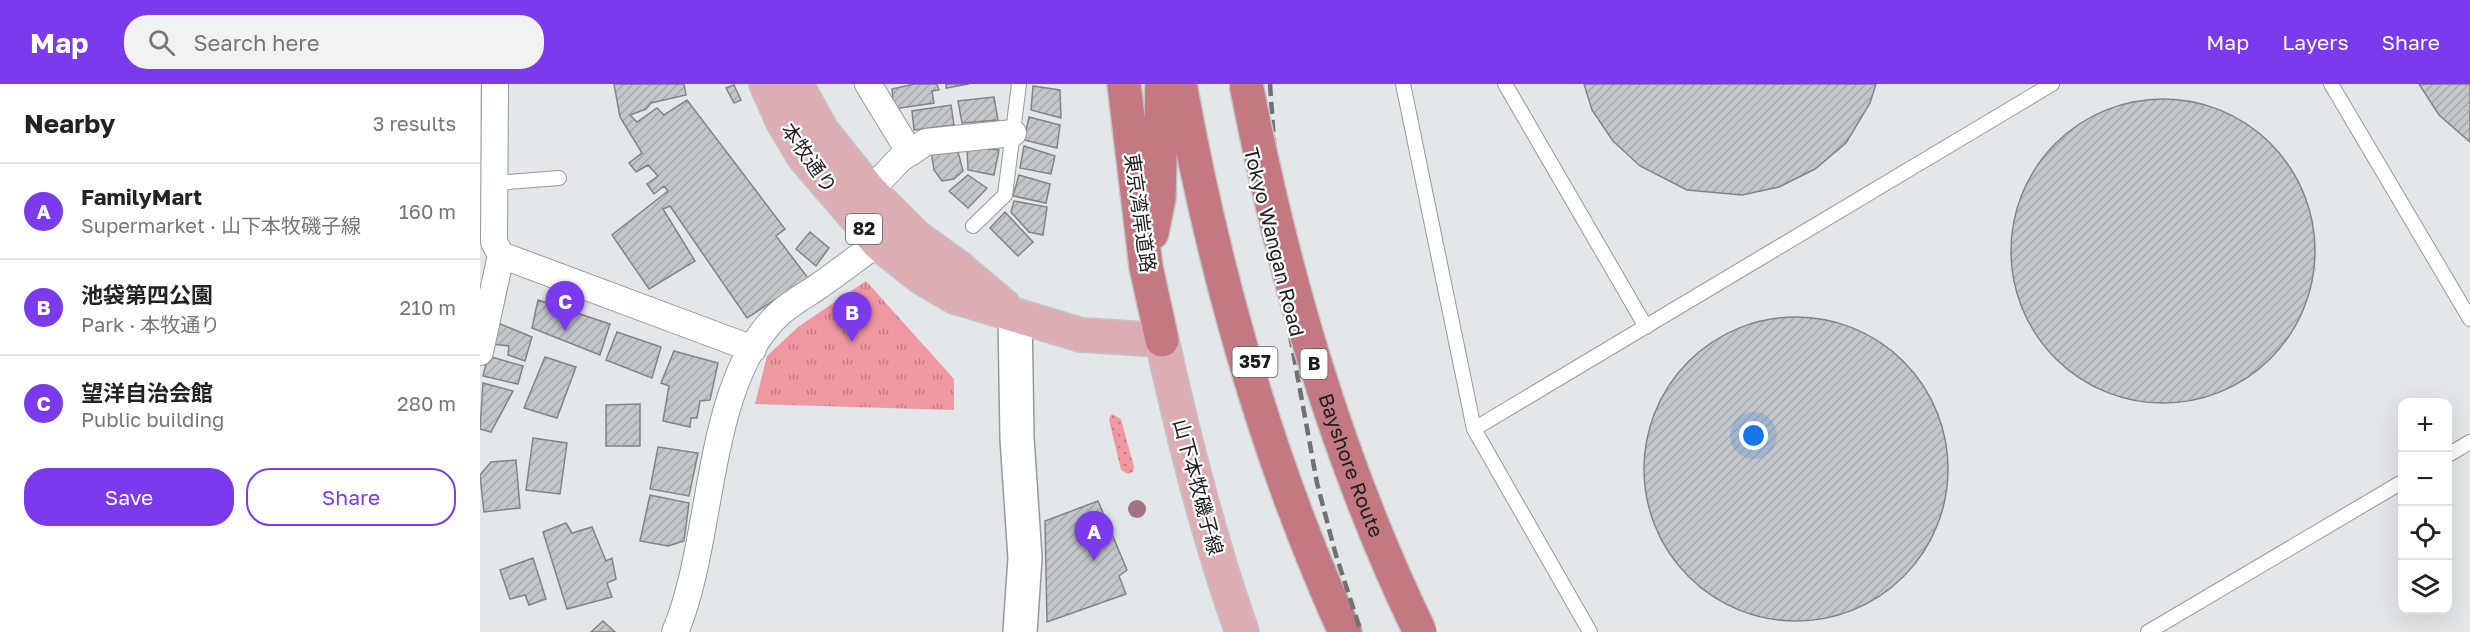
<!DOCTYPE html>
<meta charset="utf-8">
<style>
:root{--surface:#fff;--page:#f2f2f2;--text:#222;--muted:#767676;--line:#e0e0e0;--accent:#7c3aed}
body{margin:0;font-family:"Golos Text","Noto Sans JP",sans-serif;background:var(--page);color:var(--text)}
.controls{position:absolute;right:18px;bottom:18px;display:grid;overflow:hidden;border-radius:12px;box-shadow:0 6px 24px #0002}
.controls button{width:54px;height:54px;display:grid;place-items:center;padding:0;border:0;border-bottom:2px solid var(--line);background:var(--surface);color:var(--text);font:30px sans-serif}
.you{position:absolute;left:1274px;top:352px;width:21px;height:21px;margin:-15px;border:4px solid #fff;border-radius:50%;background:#1a73e8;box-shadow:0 0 0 9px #1a73e833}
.badge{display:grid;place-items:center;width:39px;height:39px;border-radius:50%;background:var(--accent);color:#fff;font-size:20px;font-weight:700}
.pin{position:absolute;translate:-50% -50px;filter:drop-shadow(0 2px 3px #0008)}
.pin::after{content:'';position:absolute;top:32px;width:21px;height:18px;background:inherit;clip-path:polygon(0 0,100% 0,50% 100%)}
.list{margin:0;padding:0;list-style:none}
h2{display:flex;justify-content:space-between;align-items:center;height:78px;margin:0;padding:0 24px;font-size:26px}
h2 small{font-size:20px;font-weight:400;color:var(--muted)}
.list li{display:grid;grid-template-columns:39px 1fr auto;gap:18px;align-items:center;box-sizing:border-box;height:96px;padding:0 24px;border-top:2px solid var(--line)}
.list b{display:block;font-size:22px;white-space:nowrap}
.list p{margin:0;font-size:20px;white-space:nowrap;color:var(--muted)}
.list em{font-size:20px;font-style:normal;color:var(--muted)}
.actions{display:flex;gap:12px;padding:18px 24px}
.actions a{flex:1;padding:14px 0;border:2px solid var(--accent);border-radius:24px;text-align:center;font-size:21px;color:var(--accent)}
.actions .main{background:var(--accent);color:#fff}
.icon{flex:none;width:33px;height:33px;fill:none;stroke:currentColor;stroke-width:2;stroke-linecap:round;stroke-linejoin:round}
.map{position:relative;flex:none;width:1990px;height:548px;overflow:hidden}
header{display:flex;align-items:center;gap:36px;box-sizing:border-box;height:84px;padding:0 30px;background:var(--accent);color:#fff}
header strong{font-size:28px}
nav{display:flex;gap:33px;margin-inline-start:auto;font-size:21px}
.search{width:420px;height:54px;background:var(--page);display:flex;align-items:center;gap:15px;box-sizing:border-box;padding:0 21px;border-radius:24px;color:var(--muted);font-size:22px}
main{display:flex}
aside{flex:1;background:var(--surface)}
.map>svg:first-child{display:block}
.grass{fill:url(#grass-dots)}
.park{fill:url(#park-tufts)}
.building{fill:url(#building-hatch);stroke:#818586;stroke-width:1.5}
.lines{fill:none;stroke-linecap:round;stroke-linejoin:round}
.lane-casing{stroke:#95999a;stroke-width:16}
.street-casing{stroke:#95999a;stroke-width:28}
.secondary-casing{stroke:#95999a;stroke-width:36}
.primary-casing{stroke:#c4c4c4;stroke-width:36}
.highway-casing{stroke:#c4c4c4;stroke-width:36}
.lane{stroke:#fff;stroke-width:14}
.street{stroke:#fff;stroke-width:26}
.secondary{stroke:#fff;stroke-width:33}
.primary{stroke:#dcaeb4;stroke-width:33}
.highway{stroke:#c47882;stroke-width:33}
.rail{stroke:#6f7273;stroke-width:4.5;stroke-dasharray:12 6;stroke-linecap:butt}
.highway-bridge-casing{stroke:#c4c4c4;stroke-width:36;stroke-linecap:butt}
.highway-bridge{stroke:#c47882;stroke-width:33}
.tree{fill:#a27480}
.labels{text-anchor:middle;stroke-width:4.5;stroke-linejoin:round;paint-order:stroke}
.shield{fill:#fff;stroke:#5f6161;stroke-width:1.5}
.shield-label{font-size:18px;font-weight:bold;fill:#1b1d1d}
.street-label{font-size:20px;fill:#1b1d1d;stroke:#fff}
</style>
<header>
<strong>Map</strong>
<div class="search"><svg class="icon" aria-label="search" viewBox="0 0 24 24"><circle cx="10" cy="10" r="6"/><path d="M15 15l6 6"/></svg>Search here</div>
<nav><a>Map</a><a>Layers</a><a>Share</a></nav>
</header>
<main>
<aside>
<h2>Nearby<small>3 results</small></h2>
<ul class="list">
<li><span class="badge">A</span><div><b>FamilyMart</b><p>Supermarket · 山下本牧磯子線</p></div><em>160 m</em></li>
<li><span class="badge">B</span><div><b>池袋第四公園</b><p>Park · 本牧通り</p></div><em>210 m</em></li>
<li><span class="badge">C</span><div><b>望洋自治会館</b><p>Public building</p></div><em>280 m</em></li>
</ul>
<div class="actions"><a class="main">Save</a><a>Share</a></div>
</aside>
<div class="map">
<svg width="1990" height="548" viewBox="0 0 1990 548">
<defs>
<pattern id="grass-dots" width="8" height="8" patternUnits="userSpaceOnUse" patternTransform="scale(1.5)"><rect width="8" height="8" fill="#f098a2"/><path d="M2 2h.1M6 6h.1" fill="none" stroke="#c27b83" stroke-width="1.8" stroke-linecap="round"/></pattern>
<pattern id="park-tufts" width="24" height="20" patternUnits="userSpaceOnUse" patternTransform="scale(1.5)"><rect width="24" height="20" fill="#f098a2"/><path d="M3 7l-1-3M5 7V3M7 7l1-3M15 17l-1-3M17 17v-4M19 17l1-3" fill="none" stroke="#c27b83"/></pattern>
<pattern id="building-hatch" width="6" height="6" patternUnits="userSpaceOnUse" patternTransform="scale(1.5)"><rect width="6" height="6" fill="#c3c7c9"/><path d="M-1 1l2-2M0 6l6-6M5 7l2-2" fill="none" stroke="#a7aaac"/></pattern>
</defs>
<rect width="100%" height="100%" fill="#e3e7e9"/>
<!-- grass -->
<path class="grass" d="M632,330L641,335L654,383L653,388L648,390L641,386L630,340L629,334Z"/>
<!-- park -->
<path class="park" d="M386,197L474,295V326L275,320L287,272L318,243Z"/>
<!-- building -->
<path class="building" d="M134,0H204L206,11L171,19L166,25L150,31L157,38L177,24L184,31L207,16L305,145L296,152L328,194L267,234L190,122L183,125L215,177L169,205L132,151L188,107L184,102L174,110L167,100L178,92L168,81L156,88L149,79L162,69L140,33Z
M434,0H457L459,6L452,7L454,19L414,25L412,5Z
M466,0H489L466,4Z
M1104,0H1396L1390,19L1366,59L1335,85L1299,103L1262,111L1207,106L1160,82L1133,57L1112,26Z
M1990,0V58L1959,31L1939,0Z
M254,1L261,16L254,19L246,4Z
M553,2L580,6L581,34L551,26Z
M514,13L518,36L482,39L478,17Z
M1531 167a152 152 0 1 1 304 0a152 152 0 1 1-304 0Z
M471,21L474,41L434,46L432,27Z
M549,33L580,41L577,64L544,56Z
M544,62L575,72L571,90L540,84Z
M477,64L483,87L474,95L462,97L454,86L451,67Z
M487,64L519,66L514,91L488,86Z
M488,91L507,104L488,124L469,107Z
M539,91L570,100L566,119L533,112Z
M534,117L567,123L563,151L549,148L531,128Z
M525,128L553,158L538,172L510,144Z
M330,148L349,164L336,182L316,165Z
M58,216L130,240L120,271L52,244Z
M1164 385a152 152 0 1 1 304 0a152 152 0 1 1-304 0Z
M18,239L52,253L45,277L28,271L29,262L12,260Z
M137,248L181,263L172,294L126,276Z
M194,267L238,279L230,316L220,317L217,334H211L210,343L183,337L189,302L181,299Z
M8,272L43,282L38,300L3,292Z
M65,273L96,283L77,334L44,324Z
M3,299L33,307L11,348L0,345Z
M160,320V362H126V321Z
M53,354L87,359L80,410L46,406Z
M178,363L218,369L209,412L170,405Z
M36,376L40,424L4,428L0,391L11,378Z
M170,411L209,419L204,457L188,462L160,457Z
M618,417L647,486L639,492L646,510L567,538L565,437Z
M86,439L92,449L112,443L126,477L132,474L136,495L127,499L132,513L87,525L63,448Z
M53,474L66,515L49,521L45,511L30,515L20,486Z
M123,537L135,548H111Z"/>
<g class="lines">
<defs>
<path id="lane" d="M923,0L994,345L1110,548
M1025,0L1166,243
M1851,0L1990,235
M16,99L79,94
M493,142L525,111L539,0
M994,345L1572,0
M1968,371L1990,358
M1668,548L1922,398"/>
<path id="street" d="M388,0L430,69
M390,107L420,75L446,58L533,49
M21,171L273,265
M0,268L21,171L14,158L15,0
M195,548C235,456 224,296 301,228C313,218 327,210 339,202C359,188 378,173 398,159"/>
<path id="secondary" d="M535,231L537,354L545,474L540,548"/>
<path id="primary" d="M286,0L303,38L324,73L398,159L442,194L475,213L601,251L682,256C704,356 728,452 762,548
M316,0L342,47L390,107L435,152L478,183L524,222"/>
<path id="highway" d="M644,0L666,183L682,256
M700,0C734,187 786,374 865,548
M672,149L679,114L682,0"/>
</defs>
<!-- lane casing -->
<use href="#lane" class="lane-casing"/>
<!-- street casing -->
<use href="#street" class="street-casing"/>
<!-- secondary casing -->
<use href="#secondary" class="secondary-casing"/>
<!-- primary casing -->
<use href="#primary" class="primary-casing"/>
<!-- highway casing -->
<use href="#highway" class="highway-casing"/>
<!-- lane -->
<use href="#lane" class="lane"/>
<!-- street -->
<use href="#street" class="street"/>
<!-- secondary -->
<use href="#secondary" class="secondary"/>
<!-- primary -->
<use href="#primary" class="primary"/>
<!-- highway -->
<use href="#highway" class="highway"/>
<!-- rail -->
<path class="rail" d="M790,0L806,229L837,399L855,468L881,548"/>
<defs>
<g id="highway-bridge">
<path id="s1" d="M766,0C803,189 856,374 940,548"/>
</g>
</defs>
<!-- highway-bridge casing -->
<use href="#highway-bridge" class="highway-bridge-casing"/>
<!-- highway-bridge -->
<use href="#highway-bridge" class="highway-bridge"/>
</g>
<!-- trees -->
<circle class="tree" cx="657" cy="425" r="9"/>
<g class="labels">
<!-- shield labels -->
<g class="shield">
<rect x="366" y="130" width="36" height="30" rx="4.5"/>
<rect x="752.5" y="263" width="45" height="30" rx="4.5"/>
<rect x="820.5" y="265" width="27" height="30" rx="4.5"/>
</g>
<g class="shield-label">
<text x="384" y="151">82</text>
<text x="775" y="284">357</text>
<text x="834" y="286">B</text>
</g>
<!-- street labels -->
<g class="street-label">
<text transform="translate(329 74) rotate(55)" y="7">本牧通り</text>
<text transform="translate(660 129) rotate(82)" y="7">東京湾岸道路</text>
<text transform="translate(794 158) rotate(76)" y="7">Tokyo Wangan Road</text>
<text dy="7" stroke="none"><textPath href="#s1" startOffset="396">Bayshore Route</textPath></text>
<text transform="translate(718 403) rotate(75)" y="7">山下本牧磯子線</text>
</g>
</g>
</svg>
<div class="controls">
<button>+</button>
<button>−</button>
<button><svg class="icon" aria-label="locate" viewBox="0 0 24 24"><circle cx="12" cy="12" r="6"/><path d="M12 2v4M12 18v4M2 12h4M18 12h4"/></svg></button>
<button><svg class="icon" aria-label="layers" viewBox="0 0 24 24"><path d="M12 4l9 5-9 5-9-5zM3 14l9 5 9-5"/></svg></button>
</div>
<div class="you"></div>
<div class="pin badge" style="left:614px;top:477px">A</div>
<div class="pin badge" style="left:372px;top:258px">B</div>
<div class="pin badge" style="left:85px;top:247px">C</div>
</div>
</main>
